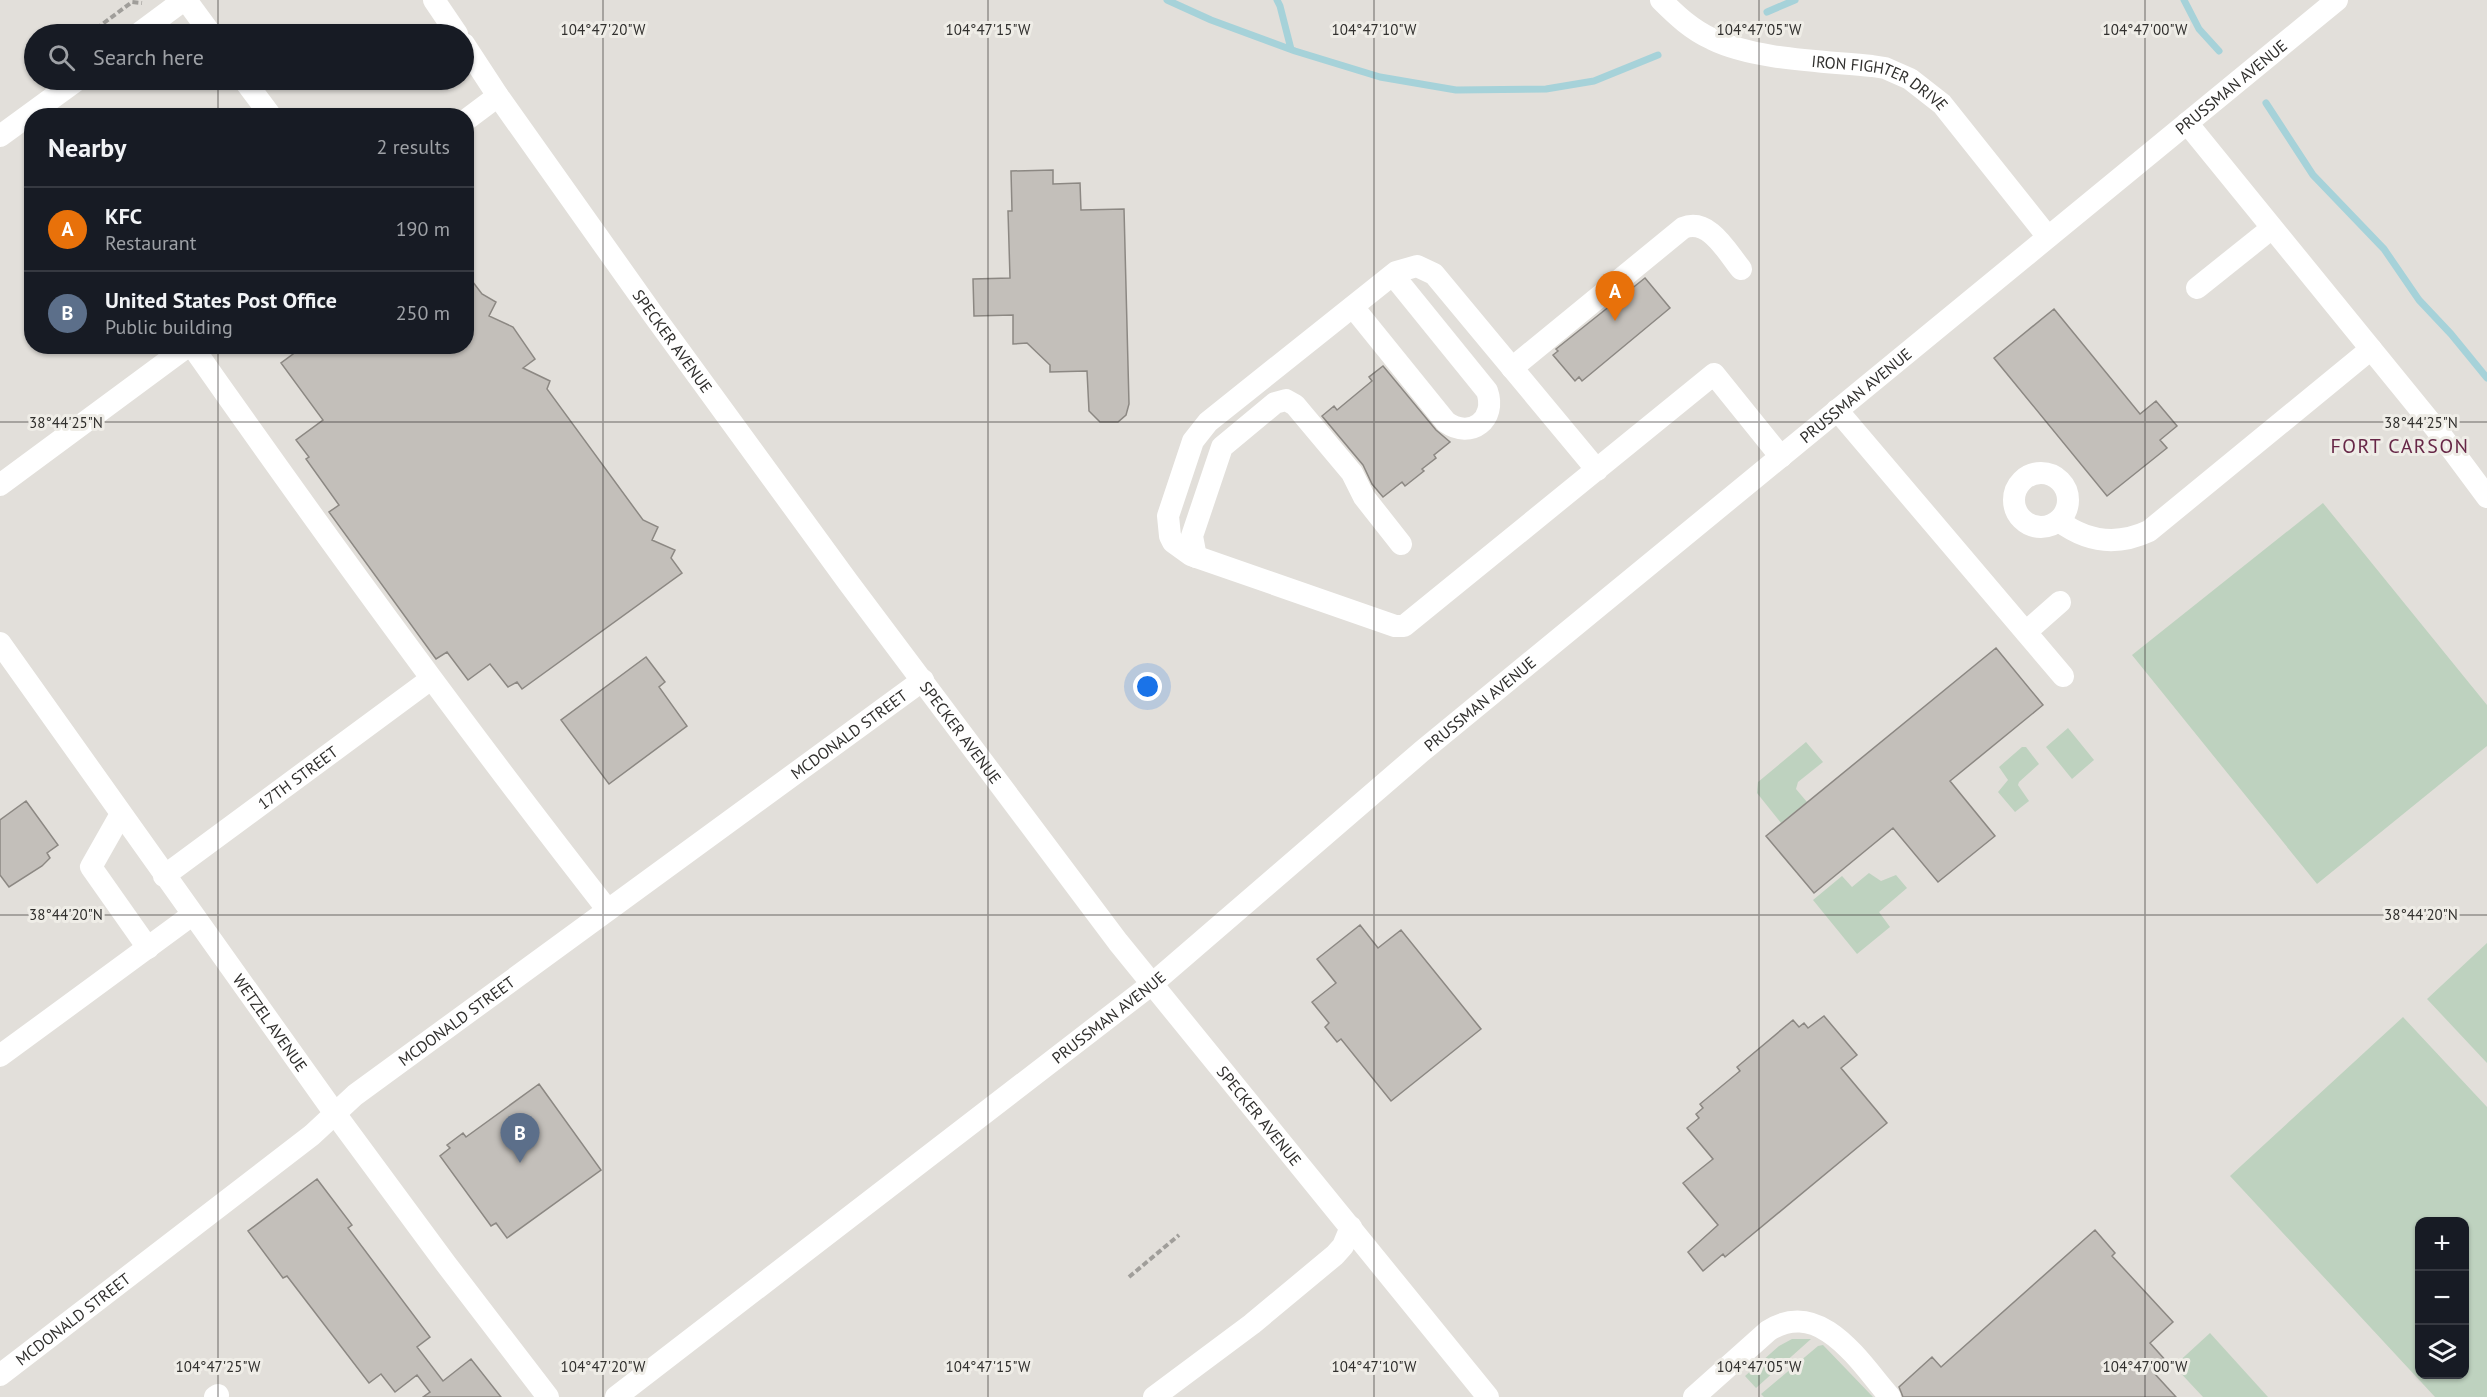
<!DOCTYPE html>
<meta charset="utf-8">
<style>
:root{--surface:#171b24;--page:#242831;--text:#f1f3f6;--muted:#9ea1a6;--line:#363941;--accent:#1a73e8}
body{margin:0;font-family:"PT Sans",sans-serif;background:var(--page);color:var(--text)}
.controls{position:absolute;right:18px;bottom:18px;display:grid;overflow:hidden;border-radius:12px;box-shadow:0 2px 4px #0004}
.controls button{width:54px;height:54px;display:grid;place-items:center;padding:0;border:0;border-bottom:2px solid var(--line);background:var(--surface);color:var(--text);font:30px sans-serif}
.you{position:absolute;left:1148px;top:687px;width:21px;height:21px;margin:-15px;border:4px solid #fff;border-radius:50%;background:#1a73e8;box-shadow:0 0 0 9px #1a73e833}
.badge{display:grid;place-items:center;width:39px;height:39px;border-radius:50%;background:var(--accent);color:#fff;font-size:20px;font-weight:700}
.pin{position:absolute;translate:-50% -50px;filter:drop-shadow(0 2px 3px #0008)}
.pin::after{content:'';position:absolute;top:32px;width:21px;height:18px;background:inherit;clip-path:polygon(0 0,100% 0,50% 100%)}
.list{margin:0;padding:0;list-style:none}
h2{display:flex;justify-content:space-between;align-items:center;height:78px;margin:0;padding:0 24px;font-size:26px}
h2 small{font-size:20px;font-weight:400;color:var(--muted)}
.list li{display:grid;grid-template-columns:39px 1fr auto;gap:18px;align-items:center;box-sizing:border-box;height:84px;padding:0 24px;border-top:2px solid var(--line)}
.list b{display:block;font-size:22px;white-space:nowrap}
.list p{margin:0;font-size:20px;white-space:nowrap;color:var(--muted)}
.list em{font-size:20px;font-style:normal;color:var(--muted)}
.icon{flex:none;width:33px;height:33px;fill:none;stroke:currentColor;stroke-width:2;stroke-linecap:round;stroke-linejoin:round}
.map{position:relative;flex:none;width:2487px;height:1397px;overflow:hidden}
.search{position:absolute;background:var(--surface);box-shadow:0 2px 4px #0004;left:24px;top:24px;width:450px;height:66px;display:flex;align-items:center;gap:15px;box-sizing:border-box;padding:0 21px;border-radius:33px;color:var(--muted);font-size:22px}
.panel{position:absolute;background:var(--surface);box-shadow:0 2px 4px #0004;left:24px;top:108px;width:450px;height:246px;border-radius:24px}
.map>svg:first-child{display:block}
.green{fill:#bed2bf;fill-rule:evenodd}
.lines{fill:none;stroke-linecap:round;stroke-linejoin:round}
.stream{stroke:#a6d2d9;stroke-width:7}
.building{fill:#c3bfba;stroke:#8c8883;stroke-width:1.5}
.path{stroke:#a09e9a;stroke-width:4;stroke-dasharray:6 3;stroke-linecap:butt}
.minor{stroke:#fff;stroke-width:22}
.ticks{fill:none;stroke:#302f2d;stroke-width:1.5;stroke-opacity:0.45}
.labels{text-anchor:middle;stroke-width:6;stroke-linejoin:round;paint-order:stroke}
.street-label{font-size:16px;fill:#302f2d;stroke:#efede7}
.quarter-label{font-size:20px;letter-spacing:1.5px;fill:#672747;stroke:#efede7}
.ticks-label{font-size:15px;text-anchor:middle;fill:#302f2d;stroke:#efede7;stroke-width:6;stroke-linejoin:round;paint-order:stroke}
</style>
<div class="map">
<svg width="2487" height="1397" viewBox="0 0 2487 1397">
<rect width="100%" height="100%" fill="#e2dfda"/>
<!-- green -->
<path class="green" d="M2323,503L2487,705V746L2317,884L2132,655Z
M2068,728L2094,760L2072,779L2046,747Z
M1806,742L1823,762L1798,782L1796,789L1807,802L1781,823L1757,793L1758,782Z
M2022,747H2026L2039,764L2019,782L2018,785L2029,801L2015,812L1998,792L2008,780L1999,767Z
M1869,873L1881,881L1896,875L1907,888L1879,912L1890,927L1857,954L1813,900L1842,876L1852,887Z
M2487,943V1063L2427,999Z
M2403,1017L2487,1107V1397H2435L2230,1176ZM2420,1222H2464V1374H2420Z
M2210,1333L2268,1397H2203L2174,1366Z
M1792,1339H1811L1756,1388L1745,1376L1779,1346Z
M1823,1345L1873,1397H1764L1761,1394L1818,1346Z"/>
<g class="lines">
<!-- stream -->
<path class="stream" d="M1167,0L1211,20L1295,51L1380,77L1456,90L1546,89L1594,81L1658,55
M1277,0L1280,6L1291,49
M2184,0L2199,29L2219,51
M1767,12L1795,0
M2266,103L2313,175L2384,249L2419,300L2451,334L2487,378"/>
</g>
<!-- building -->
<path class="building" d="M1053,170V184L1080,183L1081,210L1124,209L1129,404L1126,415L1118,422H1100L1089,411L1087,371L1050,372V365L1027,343L1013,344V315L974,316L973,279L1010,278L1008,211H1012L1011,171Z
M466,273L482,294L496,302L489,316L513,327L535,359L523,368L550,381L547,389L643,520L658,527L652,540L675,550L671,558L682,573L522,689L517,682L508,687L490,664L468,680L447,652L436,659L329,512L339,505L306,459L309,457L296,440L323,420L281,363L304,346H466Z
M1645,278L1670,308L1582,381L1579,377L1575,381L1553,355L1558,351L1556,349Z
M2054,309L2140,414L2156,401L2177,426L2160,440L2167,448L2107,496L1994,358Z
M1383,366L1436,430L1450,442L1434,455L1436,458L1422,469L1424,471L1405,486L1402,482L1383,497L1372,484L1363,465L1322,416L1334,406L1337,410L1372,381L1369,377Z
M1996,648L2043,705L1950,781L1995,836L1938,882L1893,828L1814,893L1766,836Z
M646,657L665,682L659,687L687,726L609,784L561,720Z
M26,801L58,845L47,853L50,858L42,866L9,887L0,875V820Z
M1360,925L1378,948L1401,930L1481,1029L1391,1101L1341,1039L1337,1042L1325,1027L1329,1023L1312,1002L1336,983L1317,959Z
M1824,1016L1857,1055L1841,1068L1887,1123L1725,1257L1723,1254L1703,1271L1688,1252L1718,1225L1683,1183L1713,1159L1687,1128L1699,1118L1696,1114L1703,1108L1700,1104L1740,1071L1737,1067L1793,1020L1799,1027L1804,1023L1808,1028Z
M539,1084L601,1170L507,1238L496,1223L491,1226L440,1156L450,1148L447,1145L463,1133L466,1137Z
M317,1179L352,1225L348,1228L430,1337L417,1347L443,1381L471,1359L501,1397H423L430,1392L417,1375L395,1392L381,1374L369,1383L287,1276L283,1278L248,1231Z
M2095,1230L2115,1253L2112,1256L2173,1322L2150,1343L2167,1362L2154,1373L2176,1397H1903L1899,1387L1932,1357L1941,1367Z"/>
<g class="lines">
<!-- path -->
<path class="path" d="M89,34L132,2L142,3
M1129,1277L1179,1235"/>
<!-- minor -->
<g class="minor">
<path d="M186,0L211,34"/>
<path d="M434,0L457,34"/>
<path id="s1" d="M1661,0C1677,16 1692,30 1712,39C1755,60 1825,61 1872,66L1885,68L1910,79L1942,104L2048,237"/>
<path d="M138,34L184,0"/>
<path id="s2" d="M464,44L498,96L652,313L848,582L1118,942L1488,1397"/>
<path d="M244,80L271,116"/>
<path d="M466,120L498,96"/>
<path d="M2187,123L2441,435L2487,497"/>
<path d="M0,136L77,80"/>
<path d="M2197,288L2272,228"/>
<path d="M1353,307L1446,422C1471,440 1497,419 1487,391L1393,275"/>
<path d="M192,346C326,537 463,725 607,909"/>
<path d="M1512,368L1683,228C1709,217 1727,252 1741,269"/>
<path d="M1837,410L2063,676"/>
<path d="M1597,470L1434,274L1417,266L1396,272L1208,422L1193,441L1168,516L1170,536L1173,542L1191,555L1395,626H1404L1714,374L1781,457"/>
<circle cx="2041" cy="500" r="27"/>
<path d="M0,485L188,346"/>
<path d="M2059,521C2087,542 2117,546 2149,531L2371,349"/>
<path d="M1196,557L1192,536L1222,447L1275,403L1286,400L1295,405L1352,473L1364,497L1401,544"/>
<path d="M2026,632L2060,602"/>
<path id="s3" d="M0,643L336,1115L446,1264L548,1397"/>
<path d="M121,814L91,867L148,948"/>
<path id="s4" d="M164,876L431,679"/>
<path d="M0,1056L192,915"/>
<path id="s5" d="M0,1375L312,1135L355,1095L923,680"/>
<path d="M215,1397L218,1395"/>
<path id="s6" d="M616,1397L1152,984L1421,752L2337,0"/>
<path d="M1154,1397L1252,1324L1335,1255L1343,1246L1351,1227"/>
<path d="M1694,1397L1768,1331C1821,1297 1860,1363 1890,1397"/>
</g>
</g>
<!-- ticks -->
<path class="ticks" d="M218,0V34M603,0V1397M988,0V1397M1374,0V1397M1759,0V1397M2145,0V1397M218,80V116M218,346V1397M0,422H2487M0,915H2487"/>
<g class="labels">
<!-- street labels -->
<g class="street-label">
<text dy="6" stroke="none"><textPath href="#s1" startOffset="240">IRON FIGHTER DRIVE</textPath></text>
<text dy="6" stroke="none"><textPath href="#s6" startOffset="2080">PRUSSMAN AVENUE</textPath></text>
<text dy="6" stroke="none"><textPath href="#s2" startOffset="363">SPECKER AVENUE</textPath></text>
<text dy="6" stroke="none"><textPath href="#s6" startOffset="1594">PRUSSMAN AVENUE</textPath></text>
<text dy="6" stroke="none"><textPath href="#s6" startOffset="1108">PRUSSMAN AVENUE</textPath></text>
<text dy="6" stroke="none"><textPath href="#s2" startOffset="849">SPECKER AVENUE</textPath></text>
<text dy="6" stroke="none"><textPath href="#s5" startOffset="1064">MCDONALD STREET</textPath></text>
<text dy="6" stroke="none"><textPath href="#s4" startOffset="166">17TH STREET</textPath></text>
<text dy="6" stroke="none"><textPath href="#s6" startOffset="622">PRUSSMAN AVENUE</textPath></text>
<text dy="6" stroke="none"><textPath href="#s5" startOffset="578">MCDONALD STREET</textPath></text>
<text dy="6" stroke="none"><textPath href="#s3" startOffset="466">WETZEL AVENUE</textPath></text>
<text dy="6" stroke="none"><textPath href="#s2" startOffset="1335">SPECKER AVENUE</textPath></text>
<text dy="6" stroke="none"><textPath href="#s5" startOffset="92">MCDONALD STREET</textPath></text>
</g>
<!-- quarter labels -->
<g class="quarter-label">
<text x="2400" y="453">FORT CARSON</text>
</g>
</g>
<g class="ticks-label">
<text x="603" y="35">104°47'20"W</text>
<text x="988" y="35">104°47'15"W</text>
<text x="1374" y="35">104°47'10"W</text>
<text x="1759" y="35">104°47'05"W</text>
<text x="2145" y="35">104°47'00"W</text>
<text x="66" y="428">38°44'25"N</text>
<text x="2421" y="428">38°44'25"N</text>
<text x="66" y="920">38°44'20"N</text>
<text x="2421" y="920">38°44'20"N</text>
<text x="218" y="1372">104°47'25"W</text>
<text x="603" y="1372">104°47'20"W</text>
<text x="988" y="1372">104°47'15"W</text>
<text x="1374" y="1372">104°47'10"W</text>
<text x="1759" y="1372">104°47'05"W</text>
<text x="2145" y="1372">104°47'00"W</text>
</g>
</svg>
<div class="controls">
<button>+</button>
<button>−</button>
<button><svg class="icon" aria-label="layers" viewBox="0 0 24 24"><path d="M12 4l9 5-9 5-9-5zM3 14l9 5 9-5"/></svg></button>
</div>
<div class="you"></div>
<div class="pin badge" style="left:1615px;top:321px;background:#e8710a">A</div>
<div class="pin badge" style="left:520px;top:1163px;background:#5c6f8a">B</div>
<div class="search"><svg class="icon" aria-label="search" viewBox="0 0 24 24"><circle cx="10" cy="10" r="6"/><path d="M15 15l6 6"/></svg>Search here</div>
<section class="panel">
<h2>Nearby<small>2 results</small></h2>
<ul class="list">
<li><span class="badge" style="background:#e8710a">A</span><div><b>KFC</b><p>Restaurant</p></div><em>190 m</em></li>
<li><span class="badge" style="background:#5c6f8a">B</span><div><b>United States Post Office</b><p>Public building</p></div><em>250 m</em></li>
</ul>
</section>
</div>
